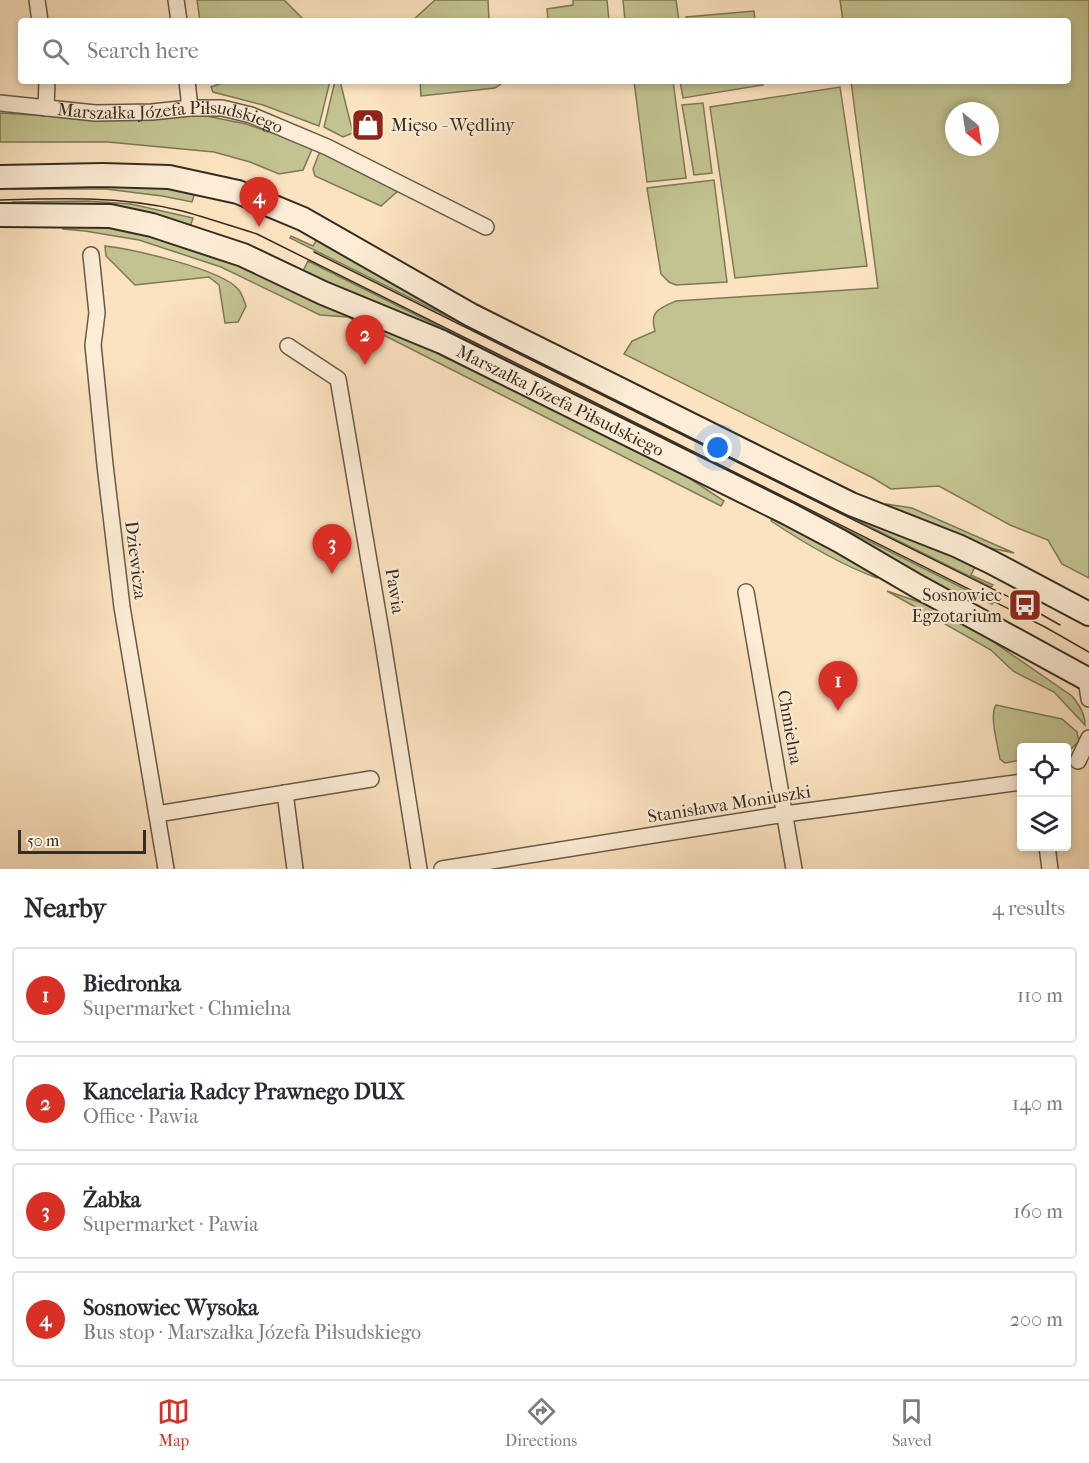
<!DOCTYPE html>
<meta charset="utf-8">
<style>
:root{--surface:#fff;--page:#f7f7f7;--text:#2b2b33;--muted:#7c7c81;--line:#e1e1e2;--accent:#d93025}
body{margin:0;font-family:"IM FELL French Canon",serif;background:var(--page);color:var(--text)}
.controls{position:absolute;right:18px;bottom:18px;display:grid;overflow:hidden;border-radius:6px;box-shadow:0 3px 9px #0003}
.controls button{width:54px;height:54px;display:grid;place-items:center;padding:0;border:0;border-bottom:2px solid var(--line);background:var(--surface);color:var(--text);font:30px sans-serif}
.compass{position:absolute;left:945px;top:102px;width:54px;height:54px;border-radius:50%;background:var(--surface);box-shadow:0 3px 9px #0003;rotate:150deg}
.scale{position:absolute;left:18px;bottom:15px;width:128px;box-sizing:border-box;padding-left:6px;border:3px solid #362d21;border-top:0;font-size:16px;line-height:21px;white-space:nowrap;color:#362d21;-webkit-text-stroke:4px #fdedd6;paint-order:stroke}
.you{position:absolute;left:718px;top:448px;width:21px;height:21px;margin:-15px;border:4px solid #fff;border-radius:50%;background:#1a73e8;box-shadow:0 0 0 9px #1a73e833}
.badge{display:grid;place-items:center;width:39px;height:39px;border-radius:50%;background:var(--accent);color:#fff;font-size:20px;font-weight:700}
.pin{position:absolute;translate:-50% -50px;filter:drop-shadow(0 2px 3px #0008)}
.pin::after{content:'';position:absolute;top:32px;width:21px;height:18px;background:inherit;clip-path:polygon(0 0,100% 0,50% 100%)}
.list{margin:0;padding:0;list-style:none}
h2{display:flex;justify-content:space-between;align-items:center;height:78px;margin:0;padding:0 24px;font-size:26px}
h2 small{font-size:20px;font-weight:400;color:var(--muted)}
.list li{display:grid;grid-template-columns:39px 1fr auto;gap:18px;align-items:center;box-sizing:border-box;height:96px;margin:0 12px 12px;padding:0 12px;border:2px solid var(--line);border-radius:6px}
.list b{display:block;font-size:22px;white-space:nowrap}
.list p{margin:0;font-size:20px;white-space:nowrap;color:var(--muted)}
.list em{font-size:20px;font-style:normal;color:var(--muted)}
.icon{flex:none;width:33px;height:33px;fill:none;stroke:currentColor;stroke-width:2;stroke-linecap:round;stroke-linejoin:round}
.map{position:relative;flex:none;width:1089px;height:869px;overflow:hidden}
.search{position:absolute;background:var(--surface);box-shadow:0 3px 9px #0003;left:18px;right:18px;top:18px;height:66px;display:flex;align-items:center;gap:15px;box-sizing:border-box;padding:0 21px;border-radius:6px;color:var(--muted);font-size:22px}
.sheet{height:510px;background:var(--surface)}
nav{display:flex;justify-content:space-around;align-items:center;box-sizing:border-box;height:84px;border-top:2px solid var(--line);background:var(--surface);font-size:16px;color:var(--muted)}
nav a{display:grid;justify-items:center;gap:3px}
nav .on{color:var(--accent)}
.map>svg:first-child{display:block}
.green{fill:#c2c390;stroke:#7c7858;stroke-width:1.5;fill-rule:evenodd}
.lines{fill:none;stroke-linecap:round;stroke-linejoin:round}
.street-casing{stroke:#685a49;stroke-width:18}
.secondary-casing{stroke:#362d21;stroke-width:26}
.street{stroke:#fdedd6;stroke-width:15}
.secondary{stroke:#fdedd6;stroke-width:22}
.tram{stroke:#362d21;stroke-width:1.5}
.labels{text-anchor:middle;stroke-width:4.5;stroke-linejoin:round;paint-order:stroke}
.street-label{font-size:18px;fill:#362d21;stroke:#fdedd6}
.poi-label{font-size:18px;fill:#362d21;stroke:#fdedd6;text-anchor:start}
</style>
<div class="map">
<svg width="1089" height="869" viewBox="0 0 1089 869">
<rect width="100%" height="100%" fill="#fce3c0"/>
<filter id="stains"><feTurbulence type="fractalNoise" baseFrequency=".00333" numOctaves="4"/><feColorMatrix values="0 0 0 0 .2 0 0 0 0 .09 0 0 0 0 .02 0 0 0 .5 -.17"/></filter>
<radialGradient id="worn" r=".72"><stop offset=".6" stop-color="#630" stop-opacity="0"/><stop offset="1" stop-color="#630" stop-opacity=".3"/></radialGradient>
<!-- green -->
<path class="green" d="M197,0H284L305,21H200Z
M435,0H488L489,21H412Z
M573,0H607L609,21H541L548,20L547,9L573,5Z
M623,0H676L679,21H625Z
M840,0H1089V578L1062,564L1048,540L1010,525L939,486L891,489L873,478L624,354L632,341L655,331C649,312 659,308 676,301L878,288L851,81H1068V21H843ZM954,111H990V147H954Z
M754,11L755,21H686V17Z
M228,81H330L319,126L263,105L213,92L211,87Z
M335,81H340L353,133L343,137L324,127Z
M420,81H505L495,88L421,96Z
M634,81H673L686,178L647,182Z
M680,81H762L763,85L683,98Z
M840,87L867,266L735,278L710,107Z
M703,103L712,173L694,175L682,105Z
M0,113L95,119L166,118L202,115L246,124L313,147L303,170L279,174L250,162L214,152L108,142H0Z
M320,151L400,189L381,206L315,176L313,169Z
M714,180L727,282L676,285L669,282L661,274L647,188Z
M150,186L195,192L192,202L162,196L106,189H13V187Z
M88,201L131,204L193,218L190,227L107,207L62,204L15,205L13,202Z
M63,223L100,224L145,232L239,264L434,348L674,468L724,501L721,506L348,317L320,315L221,267L139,240L85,231L63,229Z
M296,226L940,548L975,567L971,575L993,585L991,587L290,238L291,236L313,246L317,239L295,228Z
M105,246C132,249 221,269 238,289C242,293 244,301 246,306L238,322L225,323L219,285L209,277L135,285L106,256Z
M308,261L993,603L992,604L971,594L966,603L302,273Z
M886,504L912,508L1014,553L980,546L887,508Z
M773,517L878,575V577L877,578C839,564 804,543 771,521Z
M887,591L922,603L966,623L1072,696C1079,705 1085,713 1085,725L1054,692L1013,671L991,650Z
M996,705L1062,719L1077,732L1079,741L1067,753L1066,748H1022L1021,760L1005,763L1000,759C998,746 989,715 996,705Z"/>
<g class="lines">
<defs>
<g id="street">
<path d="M37,0L40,21"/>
<path d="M176,0L179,21"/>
<path d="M187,81L190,108"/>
<path id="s1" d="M0,103L95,113L152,112L190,108H222L251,115L327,147L486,227"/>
<path d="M46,108L47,81"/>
<path d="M91,255L97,313L93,345L105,465L122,607L166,869"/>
<path d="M288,346L338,379L383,643L419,869"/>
<path d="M746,592L794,869"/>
<path d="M1086,679L1089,699"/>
<path d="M1078,761L1089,738"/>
<path d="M285,793L295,869"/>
<path d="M157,814L371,779"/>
<path d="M1047,846L1050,869"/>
<path d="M442,869L785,814L1022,782"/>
</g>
<g id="secondary">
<path d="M0,177L103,175L169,177L238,192L303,219L471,315L750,454L851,504L958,546L991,562L1089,614"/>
<path id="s2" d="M0,215L110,216L152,225L243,255L323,293L442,342L787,513L840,541L917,586L1089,680"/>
</g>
</defs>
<!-- street casing -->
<use href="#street" class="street-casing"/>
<!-- secondary casing -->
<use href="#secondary" class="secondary-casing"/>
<!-- street -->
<use href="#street" class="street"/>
<!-- secondary -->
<use href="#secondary" class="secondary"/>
<!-- tram -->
<path class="tram" d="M0,200C59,198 120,196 178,210C205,217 231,226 257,234L1045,627L1089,652
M314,252L1025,605L1060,625"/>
</g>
<!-- icons -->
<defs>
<symbol id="shop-square" viewBox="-11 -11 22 22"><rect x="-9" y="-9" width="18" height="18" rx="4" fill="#8f2418" stroke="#fdedd6"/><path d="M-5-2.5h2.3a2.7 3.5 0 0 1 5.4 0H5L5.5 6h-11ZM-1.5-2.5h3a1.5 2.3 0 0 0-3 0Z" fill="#fff"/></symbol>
<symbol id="bus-square" viewBox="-11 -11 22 22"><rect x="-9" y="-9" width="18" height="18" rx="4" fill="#8f2418" stroke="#fdedd6"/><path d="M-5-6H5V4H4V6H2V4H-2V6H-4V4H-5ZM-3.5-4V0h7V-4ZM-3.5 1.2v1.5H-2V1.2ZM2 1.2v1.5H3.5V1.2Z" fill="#fff"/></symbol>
</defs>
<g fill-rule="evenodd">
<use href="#shop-square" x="349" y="106" width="38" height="38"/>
<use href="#bus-square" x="1006" y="586" width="38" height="38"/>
</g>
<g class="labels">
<!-- street labels -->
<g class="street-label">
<text dy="6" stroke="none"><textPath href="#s1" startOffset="172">Marszałka Józefa Piłsudskiego</textPath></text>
<text dy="6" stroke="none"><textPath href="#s2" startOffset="598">Marszałka Józefa Piłsudskiego</textPath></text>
<text transform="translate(136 560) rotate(83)" y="6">Dziewicza</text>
<text transform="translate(395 591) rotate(81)" y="6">Pawia</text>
<text transform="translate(790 727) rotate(80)" y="6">Chmielna</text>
<text transform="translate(729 804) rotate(-9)" y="6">Stanisława Moniuszki</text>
</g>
<!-- poi labels -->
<g class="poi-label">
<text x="391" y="131">Mięso - Wędliny</text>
<text x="1002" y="601" text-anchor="end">Sosnowiec<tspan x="1002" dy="21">Egzotarium</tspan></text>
</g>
</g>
<rect width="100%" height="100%" filter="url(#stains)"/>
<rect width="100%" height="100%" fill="url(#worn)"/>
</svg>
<div class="controls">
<button><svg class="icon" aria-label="locate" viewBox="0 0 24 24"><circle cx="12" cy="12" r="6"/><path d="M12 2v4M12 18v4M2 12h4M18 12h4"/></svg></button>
<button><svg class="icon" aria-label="layers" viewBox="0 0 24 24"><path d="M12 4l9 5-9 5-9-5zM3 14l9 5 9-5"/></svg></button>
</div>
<svg class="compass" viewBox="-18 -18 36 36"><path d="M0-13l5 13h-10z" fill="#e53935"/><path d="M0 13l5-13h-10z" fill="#7c7c81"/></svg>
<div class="scale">50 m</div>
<div class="you"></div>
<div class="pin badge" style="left:838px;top:711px">1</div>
<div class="pin badge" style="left:365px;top:365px">2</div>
<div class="pin badge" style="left:332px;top:574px">3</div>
<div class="pin badge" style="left:259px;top:227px">4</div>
<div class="search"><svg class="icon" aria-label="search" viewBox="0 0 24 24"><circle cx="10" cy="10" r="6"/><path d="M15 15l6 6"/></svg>Search here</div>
</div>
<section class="sheet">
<h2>Nearby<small>4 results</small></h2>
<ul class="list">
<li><span class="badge">1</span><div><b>Biedronka</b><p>Supermarket · Chmielna</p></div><em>110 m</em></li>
<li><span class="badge">2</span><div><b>Kancelaria Radcy Prawnego DUX</b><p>Office · Pawia</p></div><em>140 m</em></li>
<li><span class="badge">3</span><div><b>Żabka</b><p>Supermarket · Pawia</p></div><em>160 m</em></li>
<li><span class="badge">4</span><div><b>Sosnowiec Wysoka</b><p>Bus stop · Marszałka Józefa Piłsudskiego</p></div><em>200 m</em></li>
</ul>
</section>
<nav>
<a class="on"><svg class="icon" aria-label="map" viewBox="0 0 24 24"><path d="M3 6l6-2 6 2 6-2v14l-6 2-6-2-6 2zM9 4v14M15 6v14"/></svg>Map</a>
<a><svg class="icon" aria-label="directions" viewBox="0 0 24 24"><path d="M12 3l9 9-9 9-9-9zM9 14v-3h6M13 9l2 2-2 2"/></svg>Directions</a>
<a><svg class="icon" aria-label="saved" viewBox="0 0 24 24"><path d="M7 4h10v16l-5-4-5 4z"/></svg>Saved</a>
</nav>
